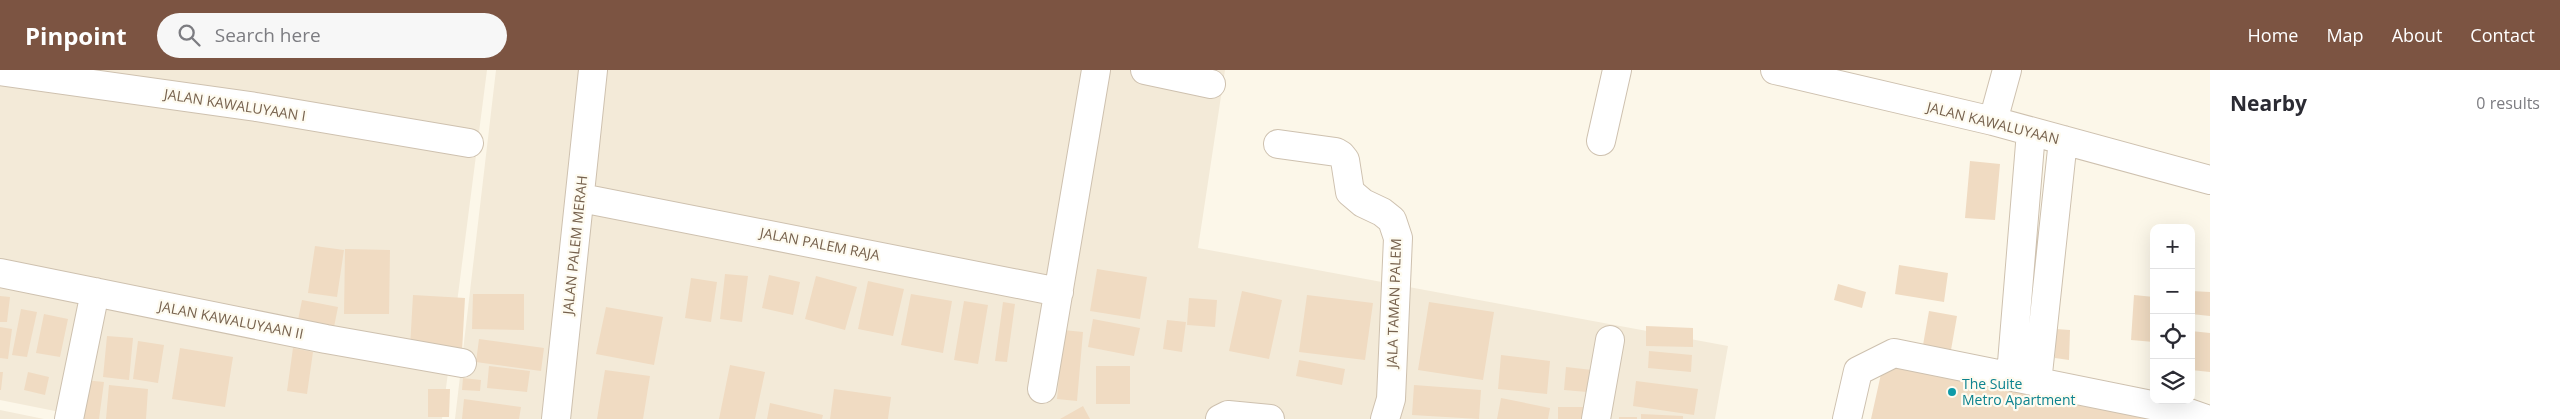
<!DOCTYPE html>
<meta charset="utf-8">
<style>
:root{--surface:#fff;--page:#f7f7f7;--text:#2b2b33;--muted:#7c7c81;--line:#e1e1e2;--accent:#7c5442}
body{margin:0;font-family:"Open Sans",sans-serif;background:var(--page);color:var(--text)}
.controls{position:absolute;right:15px;bottom:15px;display:grid;overflow:hidden;border-radius:10px;box-shadow:0 5px 20px #0002}
.controls button{width:45px;height:45px;display:grid;place-items:center;padding:0;border:0;border-bottom:1px solid var(--line);background:var(--surface);color:var(--text);font:25px sans-serif}
.list{margin:0;padding:0;list-style:none}
h2{display:flex;justify-content:space-between;align-items:center;height:65px;margin:0;padding:0 20px;font-size:21px}
h2 small{font-size:16px;font-weight:400;color:var(--muted)}
.icon{flex:none;width:28px;height:28px;fill:none;stroke:currentColor;stroke-width:2;stroke-linecap:round;stroke-linejoin:round}
.map{position:relative;flex:none;width:2210px;height:349px;overflow:hidden}
header{display:flex;align-items:center;gap:30px;box-sizing:border-box;height:70px;padding:0 25px;background:var(--accent);color:#fff}
header strong{font-size:24px}
nav{display:flex;gap:28px;margin-inline-start:auto;font-size:18px}
.search{width:350px;height:45px;background:var(--page);display:flex;align-items:center;gap:12px;box-sizing:border-box;padding:0 18px;border-radius:28px;color:var(--muted);font-size:19px}
main{display:flex}
aside{flex:1;background:var(--surface)}
.map>svg:first-child{display:block}
.residential{fill:#f3ead8}
.building{fill:#f0dbc2}
.lines{fill:none;stroke-linecap:round;stroke-linejoin:round}
.minor-casing{stroke:#cec1af;stroke-width:30}
.minor{stroke:#fff;stroke-width:28}
.culture-dot{fill:#0f9aa8;stroke:#fefbf0;stroke-width:2}
.labels{text-anchor:middle;stroke-width:4.5;stroke-linejoin:round;paint-order:stroke}
.street-label{font-size:14px;fill:#76614d;stroke:#fefbf0}
.culture-label{font-size:14px;fill:#0d838f;stroke:#fefbf0;text-anchor:start}
</style>
<header>
<strong>Pinpoint</strong>
<div class="search"><svg class="icon" aria-label="search" viewBox="0 0 24 24"><circle cx="10" cy="10" r="6"/><path d="M15 15l6 6"/></svg>Search here</div>
<nav><a>Home</a><a>Map</a><a>About</a><a>Contact</a></nav>
</header>
<main>
<div class="map">
<svg width="2210" height="349" viewBox="0 0 2210 349">
<rect width="100%" height="100%" fill="#fcf7e9"/>
<!-- residential -->
<path class="residential" d="M0,0H487L442,349H95L0,330Z
M496,0H1225L1198,178L1728,276L1715,349H455Z
M0,340L44,349H0Z"/>
<!-- building -->
<path class="building" d="M1970,91L2000,94L1995,150L1965,148Z
M315,176L344,180L337,227L308,223Z
M345,179L390,180L389,244H344Z
M1899,195L1948,203L1944,232L1895,224Z
M1097,199L1147,207L1140,249L1090,241Z
M725,204L748,206L742,252L720,249Z
M769,205L800,212L793,245L762,238Z
M816,206L857,217L845,260L805,249Z
M691,208L717,212L711,252L685,248Z
M868,211L904,219L893,266L858,259Z
M1838,214L1866,222L1862,238L1834,230Z
M1242,221L1282,230L1269,289L1229,281Z
M2191,221L2210,222V246L2191,244Z
M473,224H524V260L472,259Z
M911,224L952,231L943,283L901,275Z
M413,225L465,228L462,281L410,278Z
M1307,225L1373,233L1365,290L1299,282Z
M2134,225L2154,227V272L2131,270Z
M0,226L10,227L7,252H0Z
M1189,228L1217,230L1215,257L1187,255Z
M302,230L338,237L334,257L298,250Z
M964,231L988,235L978,294L954,290Z
M1003,232L1015,234L1007,292L995,291Z
M1429,232L1494,242L1483,310L1418,300Z
M606,237L663,247L654,295L596,284Z
M21,239L37,242L27,287L12,285Z
M1929,241L1957,246L1951,280L1923,275Z
M44,244L68,249L60,287L36,283Z
M1093,249L1140,258L1134,286L1088,277Z
M1167,250L1186,252L1182,282L1163,279Z
M1646,256L1693,258V277L1646,276Z
M0,257L12,259L8,289L0,288Z
M2056,259L2070,260L2069,290L2055,288Z
M1063,260L1083,262L1077,331L1057,329Z
M2191,261L2210,263V302L2191,300Z
M107,266L133,268L129,310L103,307Z
M479,269L544,278L541,301L476,292Z
M138,271L164,275L158,313L133,309Z
M180,278L233,287L225,337L172,329Z
M293,278L313,282L307,324L287,321Z
M1649,281L1692,285L1691,302L1648,298Z
M1501,285L1550,291L1547,324L1498,319Z
M1299,290L1345,299L1342,315L1296,306Z
M730,295L765,302L755,349H719Z
M1883,295L2165,348V349H1871Z
M489,296L530,301L527,322L487,318Z
M1096,296H1130V334H1096Z
M1566,297L1601,301L1599,323L1564,320Z
M605,300L650,306L643,349H597Z
M0,302H3L1,320H0Z
M28,302L49,307L45,325L24,320Z
M463,308L481,310L480,321L462,320Z
M84,310L104,312L99,349H79Z
M1636,311L1698,319L1694,345L1633,336Z
M109,315L148,319L146,349H106Z
M1414,315L1481,320L1479,349L1412,345Z
M428,319H450L449,347H428Z
M834,319L891,327L888,349H830Z
M1501,328L1550,338L1548,349H1497Z
M464,329L521,337L519,349H462Z
M770,333L823,345L822,349H767Z
M1083,336L1090,349H1060Z
M1558,337H1584L1585,349H1558Z
M1641,344L1683,346V349H1641Z
M1619,347H1637V349H1619Z"/>
<g class="lines">
<defs>
<path id="minor" d="M1145,0L1211,14
M1775,0L1993,51L2210,110
M0,1L256,37L469,73
M1993,51L2007,0
M1601,71L1617,0
M1278,74L1336,82L1341,85L1345,90L1350,122L1363,133L1382,142L1392,150L1398,168L1391,329L1385,349
M581,128L1059,222
M0,203L326,269L462,293
M2011,305L2031,62
M2037,313L2063,70
M1042,319L1096,0
M69,349L95,222
M556,349L593,0
M1220,349L1228,345L1270,349
M1596,349L1610,270
M1847,349L1858,301L1894,283L2186,342L2206,349"/>
</defs>
<!-- minor casing -->
<use href="#minor" class="minor-casing"/>
<!-- minor -->
<use href="#minor" class="minor"/>
</g>
<!-- markers -->
<circle class="culture-dot" cx="1952" cy="322" r="5"/>
<g class="labels">
<!-- street labels -->
<g class="street-label">
<text transform="translate(235 35) rotate(9)" y="5">JALAN KAWALUYAAN I</text>
<text transform="translate(1993 53) rotate(14)" y="5">JALAN KAWALUYAAN</text>
<text transform="translate(820 174) rotate(11)" y="5">JALAN PALEM RAJA</text>
<text transform="translate(575 175) rotate(-84)" y="5">JALAN PALEM MERAH</text>
<text transform="translate(1394 233) rotate(-88)" y="5">JALA TAMAN PALEM</text>
<text transform="translate(231 250) rotate(11)" y="5">JALAN KAWALUYAAN II</text>
</g>
<!-- culture labels -->
<g class="culture-label">
<text x="1962" y="319">The Suite<tspan x="1962" dy="16">Metro Apartment</tspan></text>
</g>
</g>
</svg>
<div class="controls">
<button>+</button>
<button>−</button>
<button><svg class="icon" aria-label="locate" viewBox="0 0 24 24"><circle cx="12" cy="12" r="6"/><path d="M12 2v4M12 18v4M2 12h4M18 12h4"/></svg></button>
<button><svg class="icon" aria-label="layers" viewBox="0 0 24 24"><path d="M12 4l9 5-9 5-9-5zM3 14l9 5 9-5"/></svg></button>
</div>
</div>
<aside>
<h2>Nearby<small>0 results</small></h2>
<ul class="list">
</ul>
</aside>
</main>
